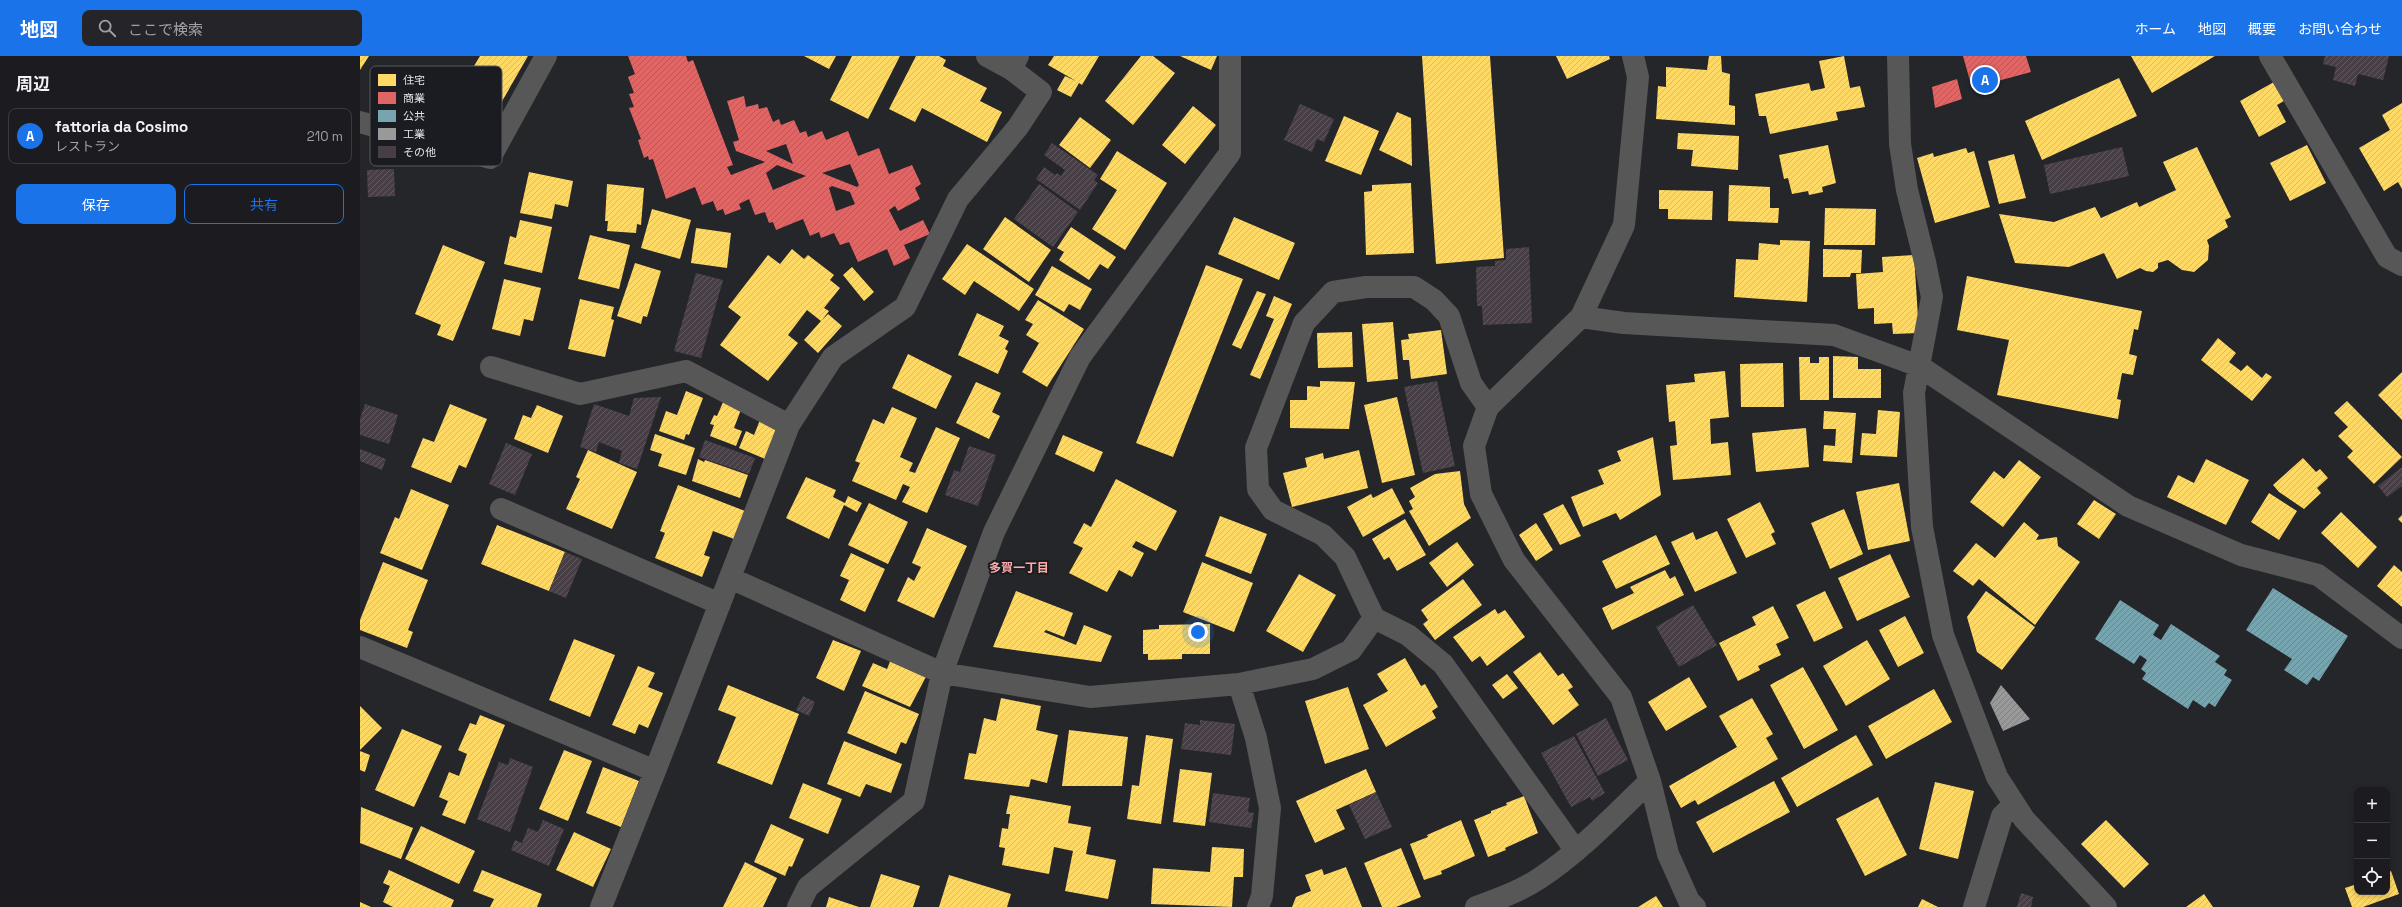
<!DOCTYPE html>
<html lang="ja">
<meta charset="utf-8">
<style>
:root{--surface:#1c1c20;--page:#252529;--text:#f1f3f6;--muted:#a0a1a5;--line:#3a3a3e;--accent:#1a73e8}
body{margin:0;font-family:"Space Grotesk","Noto Sans JP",sans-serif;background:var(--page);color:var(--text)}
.controls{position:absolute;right:12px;bottom:12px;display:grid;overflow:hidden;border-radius:8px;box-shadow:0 2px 6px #0003}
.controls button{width:36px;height:36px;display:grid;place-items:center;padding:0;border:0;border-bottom:1px solid var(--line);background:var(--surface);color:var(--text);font:20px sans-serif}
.you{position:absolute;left:838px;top:576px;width:14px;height:14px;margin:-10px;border:3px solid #fff;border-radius:50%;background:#1a73e8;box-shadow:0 0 0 6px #1a73e833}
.badge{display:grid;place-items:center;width:26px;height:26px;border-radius:50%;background:var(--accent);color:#fff;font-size:13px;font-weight:700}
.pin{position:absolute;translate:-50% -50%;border:2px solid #fff;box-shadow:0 1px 4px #0006}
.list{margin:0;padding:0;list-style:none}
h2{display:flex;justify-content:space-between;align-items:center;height:52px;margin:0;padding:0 16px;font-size:17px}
h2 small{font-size:13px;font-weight:400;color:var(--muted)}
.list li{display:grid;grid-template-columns:26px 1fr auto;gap:12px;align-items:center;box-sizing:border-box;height:56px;margin:0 8px 8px;padding:0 8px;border:1px solid var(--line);border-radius:8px}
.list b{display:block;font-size:15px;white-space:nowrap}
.list p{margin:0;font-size:13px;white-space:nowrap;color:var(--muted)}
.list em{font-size:13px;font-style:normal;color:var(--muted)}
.actions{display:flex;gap:8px;padding:12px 16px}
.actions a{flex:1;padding:9px 0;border:1px solid var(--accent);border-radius:8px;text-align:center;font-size:14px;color:var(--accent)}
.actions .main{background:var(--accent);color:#fff}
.icon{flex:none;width:22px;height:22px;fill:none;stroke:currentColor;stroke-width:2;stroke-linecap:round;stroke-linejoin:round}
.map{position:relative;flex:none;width:2042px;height:851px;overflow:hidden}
header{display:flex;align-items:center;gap:24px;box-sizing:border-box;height:56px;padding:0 20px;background:var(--accent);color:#fff}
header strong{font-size:19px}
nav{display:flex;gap:22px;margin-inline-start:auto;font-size:14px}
.search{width:280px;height:36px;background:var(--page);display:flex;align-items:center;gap:10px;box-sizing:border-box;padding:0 14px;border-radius:8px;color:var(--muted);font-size:15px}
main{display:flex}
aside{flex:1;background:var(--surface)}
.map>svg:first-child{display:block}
.homes{fill:url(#homes-hatch)}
.shops{fill:url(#shops-hatch);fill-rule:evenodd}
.public{fill:url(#public-hatch)}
.industry{fill:url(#industry-hatch)}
.building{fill:url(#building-hatch)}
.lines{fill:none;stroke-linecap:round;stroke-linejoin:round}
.minor{stroke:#585757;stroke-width:22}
.labels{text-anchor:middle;stroke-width:4;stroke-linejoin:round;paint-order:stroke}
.neighbourhood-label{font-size:12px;font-weight:bold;fill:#feaaa7;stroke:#1a1c21}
.key{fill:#1a1c21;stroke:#56585c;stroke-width:1}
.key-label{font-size:11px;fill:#e2e3e7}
</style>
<header>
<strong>地図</strong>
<div class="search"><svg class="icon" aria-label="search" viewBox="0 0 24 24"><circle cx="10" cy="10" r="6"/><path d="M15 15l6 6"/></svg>ここで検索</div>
<nav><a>ホーム</a><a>地図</a><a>概要</a><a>お問い合わせ</a></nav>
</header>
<main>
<aside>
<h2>周辺<small></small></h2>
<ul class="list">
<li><span class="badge">A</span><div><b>fattoria da Cosimo</b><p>レストラン</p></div><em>210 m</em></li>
</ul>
<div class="actions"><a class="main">保存</a><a>共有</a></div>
</aside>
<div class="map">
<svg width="2042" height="851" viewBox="0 0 2042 851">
<defs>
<pattern id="homes-hatch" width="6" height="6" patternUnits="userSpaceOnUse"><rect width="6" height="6" fill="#ffd966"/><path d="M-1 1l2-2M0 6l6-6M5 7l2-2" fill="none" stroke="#dabb5f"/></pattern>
<pattern id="shops-hatch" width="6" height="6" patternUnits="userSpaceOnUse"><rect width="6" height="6" fill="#e06666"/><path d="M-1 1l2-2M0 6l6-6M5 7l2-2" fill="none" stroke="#b15c5c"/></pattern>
<pattern id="public-hatch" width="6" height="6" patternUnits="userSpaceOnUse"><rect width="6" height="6" fill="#76a5af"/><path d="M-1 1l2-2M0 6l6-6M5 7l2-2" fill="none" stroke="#67888f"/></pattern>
<pattern id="industry-hatch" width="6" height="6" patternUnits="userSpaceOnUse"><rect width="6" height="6" fill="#999"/><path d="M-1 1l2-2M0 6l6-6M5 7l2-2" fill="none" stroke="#808080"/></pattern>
<pattern id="building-hatch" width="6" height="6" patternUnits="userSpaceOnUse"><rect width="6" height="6" fill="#473f45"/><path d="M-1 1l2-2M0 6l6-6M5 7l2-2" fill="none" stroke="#615b60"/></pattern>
</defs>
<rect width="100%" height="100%" fill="#25262a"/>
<!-- homes -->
<path class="homes" d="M0,0H9L0,14Z
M120,0H168L129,68L92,47Z
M444,0H476L469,13Z
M492,0H540L508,63L470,44Z
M556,0H579L586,4L583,10L627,32L620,45L642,56L627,86L562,52L555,66L529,53Z
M694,0H739L722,29L719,27L711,41L697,34L705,20L716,25L688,9Z
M781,0H793L815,17L773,69L745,45Z
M820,0H857L851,14Z
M1062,0H1130L1144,202L1076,208Z
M1196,0H1249L1250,3L1207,23Z
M1349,0H1361L1362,16L1370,18L1369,49L1375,50V69L1296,63L1298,30L1306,31V11L1347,14Z
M1484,0L1490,32L1500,30L1505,51L1476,56L1478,64L1410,78L1406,60H1399L1395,38L1449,27L1451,35L1465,32L1459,5Z
M1771,0H1855L1792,37Z
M1759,22L1777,60L1682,104L1665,65Z
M1914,26L1924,45L1917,49L1926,66L1899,81L1880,45Z
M2042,47V133L2038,126L2024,135L1999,92L2030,74L2022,59Z
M833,50L856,69L825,108L802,89Z
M1037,56L1051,62L1052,110L1019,94Z
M984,60L1019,75L1001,119L965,105Z
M720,61L751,84L730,112L699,89Z
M1318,77L1379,80L1378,114L1331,110L1333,94L1317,93Z
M1468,89L1476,127L1462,131L1463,136L1449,139L1448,135L1432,138L1428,122L1424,123L1419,99Z
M1947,89L1966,127L1930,145L1910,107Z
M1837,91L1871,161L1865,164L1868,171L1847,184L1849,190L1848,204L1834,216L1822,214L1808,204L1798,207V212L1793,216L1786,215L1780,212L1757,223L1744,197L1709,211L1655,207L1639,158L1694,166L1735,151L1741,162L1777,146L1779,151L1816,134L1803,106Z
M1606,92L1608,97L1614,95L1630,151L1575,167L1557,102L1573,97L1574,101Z
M757,95L807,127L765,194L732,173L757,134L740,123Z
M1654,98L1666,142L1639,148L1628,105Z
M169,116L213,125L208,151L195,148L192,163L160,157Z
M1051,127L1054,197L1006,199L1004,136L1012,135V129Z
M247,128L284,132L281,169L277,168L276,177L247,175L248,165H245Z
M1369,129L1410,131V152H1419L1418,167L1368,165Z
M1299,134L1353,135L1352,164L1308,163V153H1299Z
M1465,152L1516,153L1515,189H1464Z
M292,153L331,164L320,203L281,192Z
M645,161L691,194L669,226L623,193Z
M874,161L935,187L919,224L858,198Z
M160,164L192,171L182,217L144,208L150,180L156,182Z
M711,171L756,201L748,213L740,208L729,224L699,204L704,196L697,192Z
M336,172L371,177L367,212L331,207Z
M230,179L270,189L259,233L218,223Z
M1420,184L1450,185L1447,246L1374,241L1376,203L1398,204L1399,187L1420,189Z
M607,188L674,233L659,255L614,225L605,239L582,223Z
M83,189L125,206L93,285L77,279L81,269L55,258Z
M432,193L444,203L448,199L474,219L470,224L480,232L464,252L469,255L462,264L468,258L482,270L458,297L444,284L461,265L447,254L428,279L438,287L408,325L360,289L381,261L368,251L408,199L420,208Z
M1463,193L1502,194L1501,217H1491L1490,221H1463Z
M1554,199L1559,277L1533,278L1532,267L1514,268V252L1498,253L1496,218L1523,216L1522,201Z
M275,207L301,215L287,261L283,260L281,268L257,260Z
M846,209L883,223L813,401L776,387Z
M692,210L732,233L720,254L709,248L704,256L675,239Z
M492,211L514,236L504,245L483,219Z
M1607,220L1782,255L1778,274L1774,273L1769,298L1777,300L1773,319L1762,317L1757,343L1761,344L1758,363L1637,339L1649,284L1597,274Z
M144,223L181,232L173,265L164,263L160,280L132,273Z
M897,235L906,238L881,293L872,289Z
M914,240L932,248L900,323L890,319L914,263L906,260Z
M220,243L254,251L251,263L254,264L245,301L208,293Z
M678,244L724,273L687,331L662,316L679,287L666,279L673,268L665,264Z
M617,257L644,270L639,280L649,285L645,293L648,295L638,318L598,299Z
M1033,266L1038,323L1007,326L1002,268Z
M1081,274L1087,318L1051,323L1049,304H1043L1041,284L1049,283L1048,278Z
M992,276L993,311L958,312L957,277Z
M1858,282L1876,297L1869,306L1881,315L1887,309L1902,322L1906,317L1912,321L1892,345L1841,304Z
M548,298L592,320L576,353L532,332Z
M1473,300L1498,301V313H1521V342H1473Z
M1439,301H1450V307H1459V301H1469V344H1440Z
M1423,307L1424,351H1381L1380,308Z
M1365,315L1369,361L1350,363L1351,388L1368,386L1371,419L1313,424L1310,390L1317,389L1315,365L1309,366L1306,329L1335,326L1334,318Z
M2042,316V364L2018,339Z
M960,325L995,326L989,373L930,372V344H947V330L960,331Z
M616,326L641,337L632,356L640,360L629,383L596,367Z
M326,335L343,342L329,379L326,378L324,384L299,375L306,355L317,359Z
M1037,341L1055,419L1022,427L1004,349Z
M364,344L382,351L374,372L382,375L376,390L350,380L354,369L350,368L354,359L357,360Z
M1987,345L2042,401L2014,428L1987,401L1993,395L1978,380L1988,371L1974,357Z
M90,348L127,363L106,412L99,409L91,427L51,411L63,382L74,386Z
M177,349L203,360L188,397L154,383L163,359L171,362Z
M532,351L557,362L540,401L553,407L549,415L555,417L576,371L600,382L567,457L542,446L550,431L543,428L536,444L492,425L500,407L495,405L513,363L524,368Z
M1518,354L1540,356L1537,401L1500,399L1502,377L1516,378Z
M1464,355L1496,357L1492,407L1463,405L1464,389L1475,390L1476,373H1463Z
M402,359L420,367L410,405L379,392L386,375L394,379Z
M1446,372L1449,411L1396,416L1392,377Z
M295,378L335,392L326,419L298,410L302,398L290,394Z
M703,379L743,396L734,416L695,398Z
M1293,381L1301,439L1260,464L1256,457L1223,471L1211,441L1244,428L1238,414L1261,405L1257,395Z
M228,394L277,416L252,473L206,453L220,423L216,421Z
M999,394L1008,432L932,451L923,417L947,411L945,402L963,397L964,403Z
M1943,402L1956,416L1960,413L1968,422L1957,432L1961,437L1944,453L1919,436L1913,429Z
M338,403L344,406L345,404L388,419L380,442L332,425Z
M1846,403L1889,424L1866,469L1807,441L1818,419L1834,427Z
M1659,404L1681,421L1643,471L1610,446L1634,415L1644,423Z
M1100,415L1104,448L1111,462L1069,490L1049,455L1053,453L1049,445L1055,441L1050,432L1075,418Z
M446,421L476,434L473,441L485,447L488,440L502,447L497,456L484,449L469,483L426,462Z
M756,423L817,455L796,495L776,485L772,491L784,497L772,521L759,514L747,536L709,517L723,492L713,487L724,467L731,471Z
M1539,427L1550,485L1508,494L1496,436Z
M318,429L385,455L374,483L353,475L344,499L350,501L342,521L295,502L305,477L300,475Z
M1032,432L1045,457L1003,481L987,451L1011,438L1013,442Z
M51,433L89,449L62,514L20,497L35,461L39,463Z
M1909,437L1937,455L1919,484L1891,466Z
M1734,444L1756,458L1739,483L1717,468Z
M1400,446L1415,476L1411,478L1416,488L1386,502L1367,463Z
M509,447L548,466L528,508L488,489Z
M1203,448L1221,480L1200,489L1183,458Z
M1484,453L1503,498L1470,513L1451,467Z
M1981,456L2017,491L1998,512L1961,477Z
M2042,459V467L2038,463Z
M860,460L907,478L891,518L845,500Z
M1045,463L1066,499L1037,515L1029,501L1024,504L1012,483Z
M1664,466L1679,479L1676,484L1697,481L1698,490L1720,506L1675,569L1619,523L1613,530L1593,515L1616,487L1635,502Z
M1176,467L1193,494L1176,505L1159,479Z
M137,469L205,496L189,535L121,508Z
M567,472L607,490L574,562L537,545L548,521L554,525L561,511L552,507Z
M1357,475L1377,517L1335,536L1311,486L1333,476L1336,484Z
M1296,479L1310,508L1256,533L1242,505Z
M1097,486L1114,509L1087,531L1069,507Z
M491,497L525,513L505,556L480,544L489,524L480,520Z
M1530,498L1550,541L1497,565L1478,522Z
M23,506L68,524L48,574L53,576L47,592L0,574V564Z
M842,506L893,527L874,576L823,556Z
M2034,509L2042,516V551L2017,530Z
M1305,514L1310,523L1315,520L1324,539L1252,574L1242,552L1274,537L1270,531Z
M939,518L976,539L943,596L906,575Z
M1103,523L1122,549L1075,584L1063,568L1068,564L1061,554Z
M656,535L713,557L704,581L686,574L684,576L716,589L724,569L752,580L741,606L633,591Z
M1465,535L1483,572L1454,586L1436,549Z
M1626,535L1675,571L1642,614L1617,596L1607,561Z
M1413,550L1429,582L1416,588L1421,599L1398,610L1400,614L1378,625L1359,587L1396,569L1392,561Z
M1135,553L1138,558L1145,554L1165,581L1127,610L1120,600L1112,606L1093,581Z
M1545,560L1564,597L1538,611L1519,574Z
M850,568V598H822V603L788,604V598H783V574L799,573V569Z
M214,583L255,599L230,661L189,644Z
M473,584L501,595L484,635L456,622Z
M1507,584L1530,623L1486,650L1463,610Z
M534,596L568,617L550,651L502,630L513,607L527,613Z
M1180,596L1198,620L1203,617L1213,631L1208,634L1219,649L1193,669L1153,616Z
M1045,602L1061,630L1065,628L1078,651L1072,655L1076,662L1026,691L1003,649L1028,635L1017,618Z
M278,610L295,617L288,631L303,637L288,672L279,668L275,678L252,669Z
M1443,611L1478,674L1444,693L1410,629Z
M1147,618L1158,632L1143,643L1132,629Z
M1329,621L1347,651L1306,675L1288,646Z
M368,629L439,658L412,729L357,707L376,661L358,654Z
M988,631L1009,693L965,708L945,645Z
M1574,633L1592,666L1526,703L1508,670Z
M505,635L559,658L546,688L541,686L536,698L487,677Z
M641,642L681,650L676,674L698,679L687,727L671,723L669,731L604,723L609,697L616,698L624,662L636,665Z
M1392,642L1413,678L1406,682L1418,703L1338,749L1335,744L1321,752L1309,730L1377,691L1359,660Z
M0,650L22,672L0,694Z
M120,659L145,669L105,768L82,759L88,745L79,741L89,716L99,720L107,698L98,694L110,667L116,669Z
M42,673L82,690L54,751L15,734Z
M709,674L768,681L762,730H702Z
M786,679L813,683L801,768L767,763L772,729L779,730Z
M1496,679L1513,709L1437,751L1421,722Z
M484,685L542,708L531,737L506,728L500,741L467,728Z
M204,694L232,705L208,765L179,753Z
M0,695L10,699L5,716L0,714Z
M243,711L279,725L261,771L226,757Z
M820,713L852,717L845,770L813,766Z
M1006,713L1016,736L976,754L985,773L955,787L936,745Z
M1414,725L1430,756L1353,797L1336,766Z
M1575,726L1614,735L1598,803L1559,793Z
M443,727L482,743L468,778L429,762Z
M650,739L711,750L708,767L731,771L726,798L756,804L748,843L705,835L713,795L694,791L689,818L642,809L645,792L639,791L642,772L648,773L650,758H646Z
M1164,740L1178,777L1145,792L1146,794L1128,801L1114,764L1131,757V755L1147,749L1146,747Z
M1518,741L1547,799L1505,820L1476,763Z
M1,751L53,772L41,803L0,787Z
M1101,764L1115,800L1081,815L1082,818L1064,824L1050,788L1068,781L1067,779Z
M1746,764L1789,808L1764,832L1721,788Z
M411,768L444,783L432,811L429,810L425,820L394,806Z
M61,770L115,795L99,828L45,803Z
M214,776L251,793L233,831L196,814Z
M852,791L884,793L883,821H874L872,851L791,848L793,812L850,816Z
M1041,792L1061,841L1036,851H1022L1004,807Z
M385,806L417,822L403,851H363Z
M986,811L1002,851H932L936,841L951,835L945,819L962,813L964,819Z
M29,814L94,844L91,851H33L23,846L30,830L23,827Z
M122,814L182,838L177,851H130L134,843L113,835Z
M2031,815L2039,838L2003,851H1992L1985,832L1997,828V836H2027V817Z
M521,818L560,830L553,851H510Z
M589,819L651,838L647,851H579Z
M1844,838L1853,851H1826Z
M1296,840L1303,851H1278Z
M469,841L499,851H466Z
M1562,843L1578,851H1558Z
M0,846L11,851H0Z"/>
<!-- shops -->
<path class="shops" d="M268,0H326L328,6L333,4L373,109L367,111L371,119L405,106L376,95L373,86L379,84L367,45L384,40L386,51L398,48L399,53L407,51L413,66L419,63L421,69L434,64L440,77L446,75L448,81L462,75L466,84L488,75L498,100L519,92L529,118L552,109L561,128L555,132L560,143L538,155L535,150L529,154L540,175L563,164L570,178L544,189L550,202L534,210L527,193L498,206L489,186L480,189L474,177L461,182L459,176L450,180L443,163L416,174L413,166L409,167L405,156L395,159L389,143L379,148L381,153L365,159L363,153L357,155L353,145L342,149L335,131L306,143L293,103L289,104L288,100L284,102L278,84L281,83L269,52L274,51L269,38L274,37L268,21L275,18ZM426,88L433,108L406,95ZM490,108L499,129L497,131L462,117ZM417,109L446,120L413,134L406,117ZM472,130L490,136L495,148L476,155L469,132Z
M1603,0H1666L1671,16L1612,32Z
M1597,23L1602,43L1575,52L1572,31Z"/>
<!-- public -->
<path class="public" d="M1913,532L1988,580L1959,625L1953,621L1947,629L1924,614L1932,603L1886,574Z
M1760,544L1799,569L1793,579L1801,584L1811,568L1860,600L1855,606L1867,614L1864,619L1872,624L1855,651L1849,647L1845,652L1833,644L1828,653L1782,623L1786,617L1781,613L1787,604L1780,599L1774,608L1735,583Z"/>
<!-- industry -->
<path class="industry" d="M1641,629L1670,663L1643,675L1630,647Z"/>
<!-- building -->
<path class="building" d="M1965,0H2029L2023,24L1998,18L1995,30L1973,24L1976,11L1963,8Z
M940,48L974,63L964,86L957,83L952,96L924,84Z
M692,87L738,119L734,124L738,127L720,154L676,123L684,111L695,119L697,117L701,120L705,114L684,99Z
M1762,91L1769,120L1690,138L1684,109Z
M34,113L35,140L8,141L7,114Z
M679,128L718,156L693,191L654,163Z
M1169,191L1172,267L1123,269L1122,250H1117L1116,211L1135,210V205L1146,204V193Z
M336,217L363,224L341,302L314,295Z
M1077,325L1095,410L1063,417L1044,331Z
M301,341L277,413L259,407L262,395L239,386L236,396L220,391L234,348L269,360L274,342Z
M5,348L38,359L29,388L0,379V363Z
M345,384L395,402L389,418L339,401Z
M146,387L172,398L155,439L129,428Z
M609,390L636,399L618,450L585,439L594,414L600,416Z
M0,393L26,403L22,414L0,405Z
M2042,411V430L2027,441L2018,430Z
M205,496L222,503L206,542L189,535Z
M1333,549L1357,589L1319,611L1296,571Z
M443,640L455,646L449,660L436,654Z
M1246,662L1268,704L1238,720L1216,678Z
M840,664L875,668L871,699L821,693L825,667L840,669Z
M1214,680L1245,737L1232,745L1230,741L1211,751L1181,697Z
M150,702L173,711L150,776L117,763L139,706L148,709Z
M1016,736L1032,771L1005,783L989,749Z
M853,737L890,742L888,756L894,757L891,772L849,766Z
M183,764L204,773L189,810L151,794L155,784L162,787L168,772L178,776Z
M1661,837L1673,841L1671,851H1657Z"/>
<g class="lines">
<!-- minor -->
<path class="minor" d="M627,0L651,13
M1273,0L1278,21L1264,169L1221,261L1128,351L1114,390L1121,438L1154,504L1261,641L1290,725L1308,798L1329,845L1335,851
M1538,0L1540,88L1547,134L1565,206L1572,241L1554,337L1562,471L1583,579L1637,721L1664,763L1746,851
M1910,0L2027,201L2042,209
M0,66L130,102L186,0
M1221,261L1264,267L1474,279L1559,310L1768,450L1881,499L1958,519L2042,582
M131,311L220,338L326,315L429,369
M141,453L360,548
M370,522L582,617L730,641L879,628L953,613L991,594L1014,562L985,501L963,479L913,454L898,433L896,392L944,267L973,236L1006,231H1054L1074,244L1089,260L1111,327L1128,351
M1014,562L1048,579L1083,608L1216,795
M0,591L295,715L429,369L473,301L545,251L598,143L658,71L681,36L651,13L658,0
M879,628L896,682L910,752L902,840L898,851
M241,851L295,715
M438,851L448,831L554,745L582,617L634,476L720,301L870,97V0
M1116,851C1138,843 1161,835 1180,822C1221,795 1255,758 1290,725
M1614,851L1642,760L1654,748"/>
</g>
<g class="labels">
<!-- neighbourhood labels -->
<g class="neighbourhood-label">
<text x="659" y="516">多賀一丁目</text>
</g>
</g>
<!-- legend -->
<rect x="10" y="10" width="132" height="100" rx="6" class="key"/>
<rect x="18" y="18" width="18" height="12" fill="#ffd966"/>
<rect x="18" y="36" width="18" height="12" fill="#e06666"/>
<rect x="18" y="54" width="18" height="12" fill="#76a5af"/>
<rect x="18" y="72" width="18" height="12" fill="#999"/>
<rect x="18" y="90" width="18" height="12" fill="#473f45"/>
<g class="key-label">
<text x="43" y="28">住宅</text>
<text x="43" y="46">商業</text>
<text x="43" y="64">公共</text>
<text x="43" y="82">工業</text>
<text x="43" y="100">その他</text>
</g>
</svg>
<div class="controls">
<button>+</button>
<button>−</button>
<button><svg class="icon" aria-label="locate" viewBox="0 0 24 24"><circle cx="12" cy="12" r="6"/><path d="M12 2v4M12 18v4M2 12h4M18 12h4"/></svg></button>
</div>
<div class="you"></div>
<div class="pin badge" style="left:1625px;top:24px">A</div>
</div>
</main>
